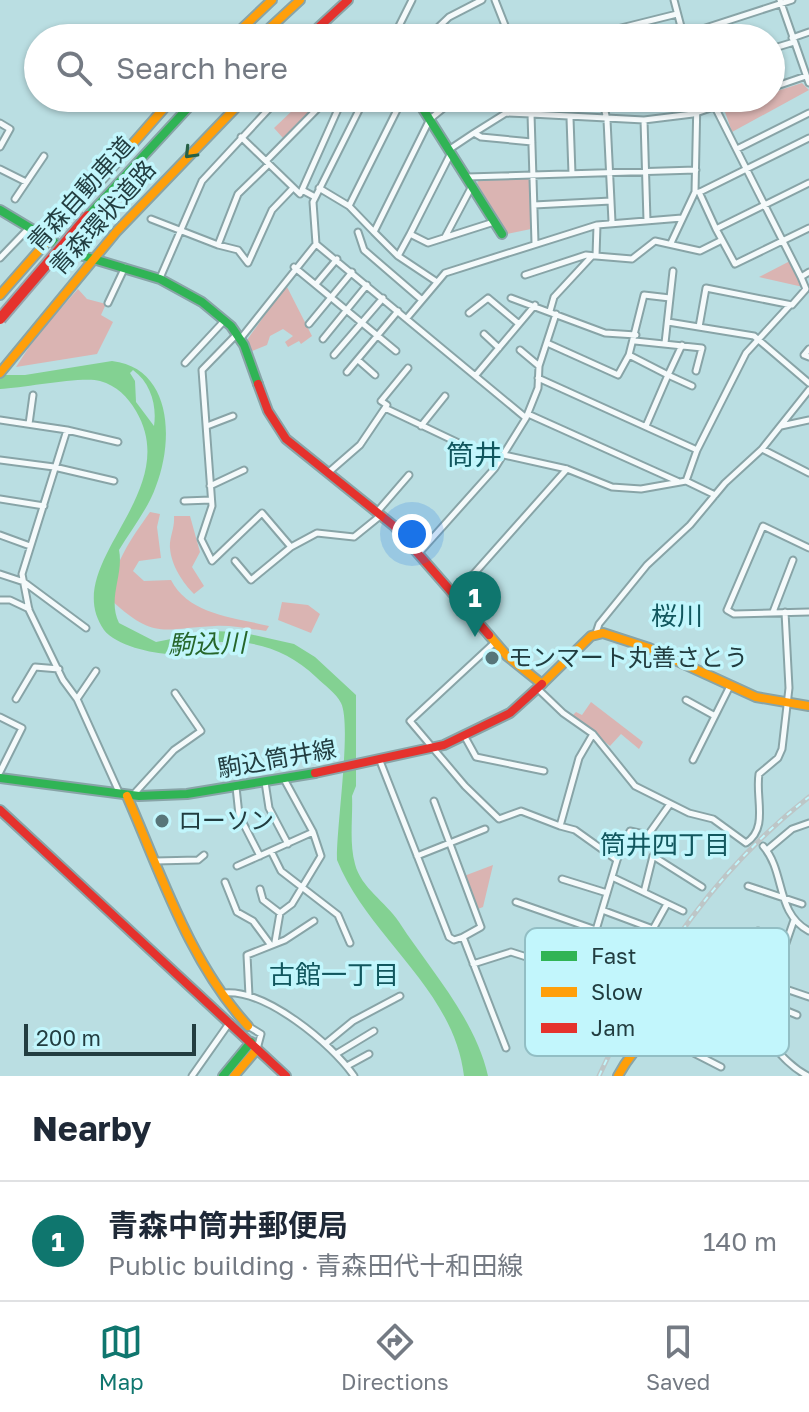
<!DOCTYPE html>
<meta charset="utf-8">
<style>
:root{--surface:#fff;--page:#f2f2f3;--text:#1f2937;--muted:#747a83;--line:#e0e1e3;--accent:#0f766e}
body{margin:0;font-family:"Golos Text","Noto Sans JP",sans-serif;background:var(--page);color:var(--text)}
.scale{position:absolute;left:24px;bottom:20px;width:172px;box-sizing:border-box;padding-left:8px;border:4px solid #223d40;border-top:0;font-size:22px;line-height:28px;white-space:nowrap;color:#223d40;-webkit-text-stroke:6px #c2f6fc;paint-order:stroke}
.you{position:absolute;left:412px;top:534px;width:28px;height:28px;margin:-20px;border:6px solid #fff;border-radius:50%;background:#1a73e8;box-shadow:0 0 0 12px #1a73e833}
.badge{display:grid;place-items:center;width:52px;height:52px;border-radius:50%;background:var(--accent);color:#fff;font-size:26px;font-weight:700}
.pin{position:absolute;translate:-50% -66px;filter:drop-shadow(0 2px 4px #0008)}
.pin::after{content:'';position:absolute;top:42px;width:28px;height:24px;background:inherit;clip-path:polygon(0 0,100% 0,50% 100%)}
.list{margin:0;padding:0;list-style:none}
h2{display:flex;justify-content:space-between;align-items:center;height:104px;margin:0;padding:0 32px;font-size:34px}
h2 small{font-size:26px;font-weight:400;color:var(--muted)}
.list li{display:grid;grid-template-columns:52px 1fr auto;gap:24px;align-items:center;box-sizing:border-box;height:120px;padding:0 32px;border-top:2px solid var(--line)}
.list b{display:block;font-size:30px;white-space:nowrap}
.list p{margin:0;font-size:26px;white-space:nowrap;color:var(--muted)}
.list em{font-size:26px;font-style:normal;color:var(--muted)}
.icon{flex:none;width:44px;height:44px;fill:none;stroke:currentColor;stroke-width:2;stroke-linecap:round;stroke-linejoin:round}
.map{position:relative;flex:none;width:809px;height:1076px;overflow:hidden}
.search{position:absolute;background:var(--surface);box-shadow:0 2px 6px #0004;left:24px;right:24px;top:24px;height:88px;display:flex;align-items:center;gap:20px;box-sizing:border-box;padding:0 28px;border-radius:44px;color:var(--muted);font-size:30px}
.sheet{height:224px;background:var(--surface)}
nav{display:flex;justify-content:space-around;align-items:center;box-sizing:border-box;height:112px;border-top:2px solid var(--line);background:var(--surface);font-size:22px;color:var(--muted)}
nav a{display:grid;justify-items:center;gap:4px}
nav .on{color:var(--accent)}
.map>svg:first-child{display:block}
.green{fill:#dab4b2}
.water{fill:#83d192;fill-rule:evenodd}
.lines{fill:none;stroke-linecap:round;stroke-linejoin:round}
.street-casing{stroke:#88a4a7;stroke-width:9}
.fast-casing{stroke:#88a4a7;stroke-width:12}
.slow-casing{stroke:#88a4a7;stroke-width:12}
.jam-casing{stroke:#88a4a7;stroke-width:12}
.street{stroke:#f5fafb;stroke-width:5}
.fast{stroke:#30b455;stroke-width:8}
.slow{stroke:#ff9f0a;stroke-width:8}
.jam{stroke:#e5322d;stroke-width:8}
.rail-casing{stroke:#bdc6c7;stroke-width:5}
.rail{stroke:#c2f6fc;stroke-width:2;stroke-dasharray:6;stroke-linecap:butt}
.jam-bridge-casing{stroke:#96a2aa;stroke-width:14;stroke-linecap:butt}
.jam-bridge{stroke:#e5322d;stroke-width:10}
.oneway{stroke:#266146}
.poi-dot{fill:#577579;stroke:#c2f6fc;stroke-width:3}
.labels{text-anchor:middle;stroke-width:7;stroke-linejoin:round;paint-order:stroke}
.street-label{font-size:24px;fill:#223d40;stroke:#c2f6fc}
.poi-label{font-size:24px;fill:#223d40;stroke:#c2f6fc;text-anchor:start}
.neighbourhood-label{font-size:26px;fill:#11575e;stroke:#c2f6fc}
.water-label{font-size:26px;font-style:italic;fill:#26662b;stroke:#c2f6fc}
.quarter-label{font-size:28px;fill:#11575e;stroke:#c2f6fc}
.key{fill:#c2f6fc;stroke:#92bec4;stroke-width:2}
.key-label{font-size:22px;fill:#223d40}
</style>
<div class="map">
<svg width="809" height="1076" viewBox="0 0 809 1076">
<rect width="100%" height="100%" fill="#badee2"/>
<!-- green -->
<path class="green" d="M802,83L809,90L732,132L724,109L757,98H771V93Z
M286,98H300L312,110L283,138L274,128L295,108Z
M528,178L531,181V229L507,234L477,183L480,179Z
M790,261L803,287L759,277Z
M286,285L312,336L301,344L299,341L288,347L285,342L293,336L283,329L270,336L267,345L252,351L247,340Z
M78,289L87,299L106,304L101,315L113,322L97,354L16,367L37,335Z
M150,512L160,514L157,527L161,558L139,561L133,571L144,581L171,580C189,615 233,617 269,626L266,631C249,629 231,625 215,626C162,628 156,641 111,600C111,566 131,539 150,512Z
M174,516H190L200,552L192,567L204,586L194,594C183,583 171,565 170,548C169,538 175,528 174,516Z
M282,602L308,605L320,614L311,633L278,620Z
M591,702L643,742L639,749L621,734L610,746L572,716L576,712L582,715Z
M493,865L483,907L478,909L464,876Z"/>
<!-- water -->
<path class="water" d="M112,361C172,368 174,440 156,486C148,509 131,530 119,550C124,575 107,598 119,623L156,642L211,631L240,632L294,644L315,657L356,695V786L352,796C353,817 349,843 355,864C361,888 386,902 399,922C430,970 475,1018 488,1076H464C454,989 368,937 337,860C336,828 352,725 341,703C336,693 324,685 316,677C284,646 243,636 199,645C189,647 180,653 170,654C153,654 115,645 104,630C58,564 185,494 136,411C127,396 117,386 100,381C82,376 24,388 0,389V375H25ZM133,370C151,383 157,406 154,426L136,402L135,381L130,373Z"/>
<g class="lines">
<defs>
<path id="street" d="M495,0L510,38
M674,0L684,38
M780,0L809,83
M684,35L792,0
M393,38L412,0
M427,38L449,17L482,0
M481,38L505,26
M581,38L677,14
M792,38L809,32
M771,49L794,42
M771,88L806,76
M365,98L313,202L316,244L526,418
M403,98L349,206L374,232L430,119L456,98
M602,98L607,120L612,222
M715,107L801,277L809,272
M570,118L572,174
M644,120L647,221
M0,123L10,129L0,147
M474,133L506,113L531,114L528,98
M241,137L300,194L302,190L315,197
M450,149L474,133L481,137L532,142
M737,149L809,113
M266,161L328,98
M0,169L26,182
M467,177L696,170
M319,188L349,206
M302,190L343,98
M699,192L716,229L809,183
M700,192L809,138
M15,199L44,156
M534,205L611,201
M151,219L218,245L238,194L269,164
M358,232L364,250L422,300
M374,232L398,256
M410,234L451,153
M445,237L472,186
M722,240L735,264L809,228
M535,243L531,114L644,120L693,114L740,98
M671,243L695,192L697,98
M218,245L238,250L248,263L272,210L293,188
M596,256L632,259L655,241L700,251L722,240L716,229
M0,258L28,229
M294,267L396,351
M525,275L586,255L596,256L597,225
M160,278L202,181L279,98
M437,282L398,256L410,234L428,243L494,222
M316,284L337,259
M511,298L605,333L636,335
M108,303L125,267
M550,311L554,297L592,256
M469,313L488,298L519,324
M407,318L445,273L597,225L682,218
M668,322L754,336L809,383
M309,324L352,272
M699,327L706,288L792,305L806,289L801,277
M484,334L499,348
M241,338L316,244
M323,339L367,285
M635,341L702,348L696,371
M547,343L618,375L629,355L668,375L682,345
M665,343L673,271
M809,349L804,355L809,357
M520,350L539,366
M334,355L383,298
M629,355L644,295L670,298
M358,360L375,375
M185,363L224,321
M347,372L398,311
M476,375L535,305
M538,378L697,450
M385,408L463,445
M528,414L677,481
M0,420L67,430L22,574L29,610L63,680L77,699L119,792
M29,424L33,395
M207,426L233,416
M421,426L445,396
M646,426L668,375L692,386
M781,426L809,420
M67,430L118,442
M762,449L809,473
M504,455L567,469L612,487L641,489L686,481L715,495
M0,460L54,467L114,481
M329,472L360,445L387,405L381,401L408,368
M686,481L697,450L746,353L790,305
M210,486L244,470
M0,499L44,506
M184,501L211,500
M377,512L409,475
M0,535L30,546
M291,547L317,533L354,537L380,516
M809,548L763,526L727,610L734,614L809,612
M419,553L495,468L526,418L538,388L539,366L556,314
M235,561L251,580L291,547L262,513L212,561L201,539L212,506L202,370L237,334
M0,574L24,582L86,628
M455,595L567,469
M0,600H10L29,609
M773,612L793,560
M596,633L599,624L647,565L690,525L725,483L762,449L809,390
M494,643L410,721L465,786L499,819L521,811L560,826
M538,689L563,713L593,734L635,786L689,813L713,819L746,843C769,828 755,798 759,774L778,758L782,749L789,688L785,612
M16,699L35,667L59,669
M77,699L96,671
M686,700L715,716
M0,717L22,728L0,772
M593,734L579,758L560,826L575,830L617,860L596,930L666,949
M465,737L476,757L544,771
M693,760L730,686
M380,761L449,937L454,940L463,937L506,1048
M265,782L269,808L288,844
M236,787L239,815L260,856
M132,796L174,750L201,731L175,693
M434,801L481,927L463,937
M763,846C786,872 775,913 809,931
M767,850L792,829L809,823
M271,851L281,871L338,915L350,943
M417,856L485,829
M617,860L630,831L648,835L670,804
M155,861L198,860L204,855
M237,866L313,832
M612,877L683,911
M562,879L607,893
M225,882L237,912L253,921L270,944
M748,886L802,904
M260,889L263,900L280,913L292,904L321,856L313,832L284,779
M644,892L653,856L702,887
M516,902L596,930L585,962
M602,910L653,929L667,904
M758,931L785,942
M275,942L280,913
M743,942L780,955
M674,952L770,987
M679,954L665,989L696,1001L702,1011
M473,964L511,952L539,961
M609,970L589,1021L554,1007L562,986L543,975L538,955L545,949L630,977L645,943
M544,976L529,1002L530,1010L545,1023L554,1007
M771,984L809,997
M223,993C265,988 332,1044 354,1076
M249,996L247,955L285,940L314,921
M765,1002L797,1015
M248,1026L261,1034L257,1049
M757,1027L794,920
M706,1039L714,1012
M325,1044L353,1021L400,996
M336,1054L374,1031
M347,1066L369,1054
M721,1067L682,1047L693,1014L698,1012C762,1003 765,1054 808,1076
M192,1076L230,1022"/>
<path id="fast" d="M416,98L502,234
M0,210L70,252L160,279L202,302L231,326L244,345L258,384
M88,216L197,98
M0,778L139,796L187,794L315,773
M223,1076L251,1042"/>
<path id="slow" d="M232,38L272,0
M259,38L300,0
M0,295L173,98
M0,373L117,231L245,98
M489,635L507,656L542,684L591,636L603,633L649,648L756,697L809,706
M127,796C162,876 189,961 248,1026
M234,1076L257,1049
M618,1076C635,1044 658,1025 693,1014"/>
<path id="jam" d="M307,38L348,0
M258,384L268,411L286,439L394,526L489,635
M315,773L444,745L510,713L542,684
M0,810L286,1076"/>
</defs>
<!-- street casing -->
<use href="#street" class="street-casing"/>
<!-- fast casing -->
<use href="#fast" class="fast-casing"/>
<!-- slow casing -->
<use href="#slow" class="slow-casing"/>
<!-- jam casing -->
<use href="#jam" class="jam-casing"/>
<!-- street -->
<use href="#street" class="street"/>
<!-- fast -->
<use href="#fast" class="fast"/>
<!-- slow -->
<use href="#slow" class="slow"/>
<!-- jam -->
<use href="#jam" class="jam"/>
<defs>
<path id="rail" d="M599,1076C648,969 715,870 809,797"/>
</defs>
<!-- rail casing -->
<use href="#rail" class="rail-casing"/>
<!-- rail -->
<use href="#rail" class="rail"/>
<defs>
<path id="jam-bridge" d="M0,319L88,216"/>
</defs>
<!-- jam-bridge casing -->
<use href="#jam-bridge" class="jam-bridge-casing"/>
<!-- jam-bridge -->
<use href="#jam-bridge" class="jam-bridge"/>
</g>
<!-- one-way arrows -->
<defs><path id="oneway-chevron" d="M-2-3.5L2.5 0L-2 3.5" fill="none" stroke-width="1.6" stroke-linecap="round" stroke-linejoin="round" transform="scale(2)"/></defs>
<use class="oneway" href="#oneway-chevron" transform="translate(190 153) rotate(134)"/>
<!-- markers -->
<g class="poi-dot">
<circle cx="492" cy="658" r="8"/>
<circle cx="162" cy="821" r="8"/>
</g>
<g class="labels">
<!-- street labels -->
<g class="street-label">
<text transform="translate(81 194) rotate(-48)" y="8">青森自動車道</text>
<text transform="translate(103 218) rotate(-48)" y="8">青森環状道路</text>
<text transform="translate(277 759) rotate(-10)" y="8">駒込筒井線</text>
</g>
<!-- poi labels -->
<g class="poi-label">
<text x="508" y="666">モンマート丸善さとう</text>
<text x="178" y="829">ローソン</text>
</g>
<!-- neighbourhood labels -->
<g class="neighbourhood-label">
<text x="677" y="625">桜川</text>
<text x="665" y="854">筒井四丁目</text>
<text x="334" y="984">古館一丁目</text>
</g>
<!-- water labels -->
<g class="water-label">
<text transform="translate(207 644) rotate(-2)" y="9">駒込川</text>
</g>
<!-- quarter labels -->
<g class="quarter-label">
<text x="474" y="465">筒井</text>
</g>
</g>
<!-- legend -->
<rect x="525" y="928" width="264" height="128" rx="12" class="key"/>
<rect x="541" y="951" width="36" height="10" fill="#30b455"/>
<rect x="541" y="987" width="36" height="10" fill="#ff9f0a"/>
<rect x="541" y="1023" width="36" height="10" fill="#e5322d"/>
<g class="key-label">
<text x="591" y="964">Fast</text>
<text x="591" y="1000">Slow</text>
<text x="591" y="1036">Jam</text>
</g>
</svg>
<div class="scale">200 m</div>
<div class="you"></div>
<div class="pin badge" style="left:475px;top:637px">1</div>
<div class="search"><svg class="icon" aria-label="search" viewBox="0 0 24 24"><circle cx="10" cy="10" r="6"/><path d="M15 15l6 6"/></svg>Search here</div>
</div>
<section class="sheet">
<h2>Nearby<small></small></h2>
<ul class="list">
<li><span class="badge">1</span><div><b>青森中筒井郵便局</b><p>Public building · 青森田代十和田線</p></div><em>140 m</em></li>
</ul>
</section>
<nav>
<a class="on"><svg class="icon" aria-label="map" viewBox="0 0 24 24"><path d="M3 6l6-2 6 2 6-2v14l-6 2-6-2-6 2zM9 4v14M15 6v14"/></svg>Map</a>
<a><svg class="icon" aria-label="directions" viewBox="0 0 24 24"><path d="M12 3l9 9-9 9-9-9zM9 14v-3h6M13 9l2 2-2 2"/></svg>Directions</a>
<a><svg class="icon" aria-label="saved" viewBox="0 0 24 24"><path d="M7 4h10v16l-5-4-5 4z"/></svg>Saved</a>
</nav>
